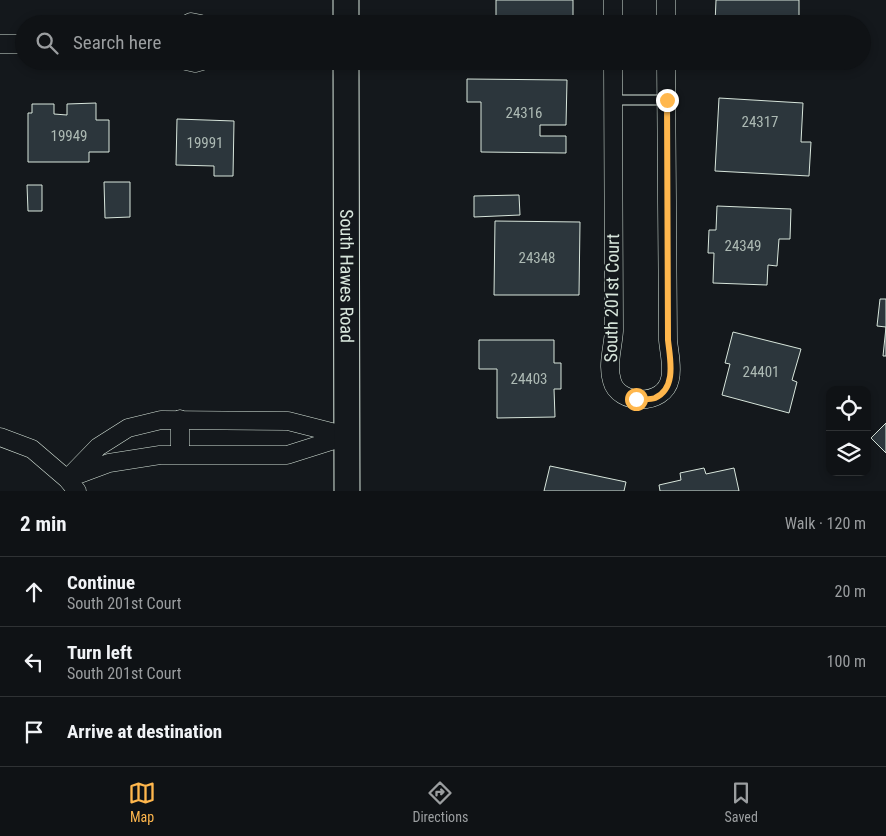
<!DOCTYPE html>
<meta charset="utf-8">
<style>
:root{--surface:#0f1215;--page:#1d2022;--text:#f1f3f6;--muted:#9b9ea0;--line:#2f3234;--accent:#ffb74d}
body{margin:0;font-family:"Roboto Condensed",sans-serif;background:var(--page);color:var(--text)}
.controls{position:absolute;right:15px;bottom:15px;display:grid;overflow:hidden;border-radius:10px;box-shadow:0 2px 8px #0003}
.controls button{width:45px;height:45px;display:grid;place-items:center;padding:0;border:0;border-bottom:1px solid var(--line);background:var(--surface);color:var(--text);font:25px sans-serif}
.stop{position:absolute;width:15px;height:15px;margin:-11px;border:4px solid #ffb74d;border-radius:50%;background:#fff}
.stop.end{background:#ffb74d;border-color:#fff;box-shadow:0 1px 5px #0008}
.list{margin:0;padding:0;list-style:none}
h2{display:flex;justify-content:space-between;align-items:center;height:65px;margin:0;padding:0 20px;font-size:21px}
h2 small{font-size:16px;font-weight:400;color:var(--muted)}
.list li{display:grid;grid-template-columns:32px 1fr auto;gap:15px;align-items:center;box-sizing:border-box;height:70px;padding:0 20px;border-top:1px solid var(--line)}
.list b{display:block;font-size:19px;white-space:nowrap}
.list p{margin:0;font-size:16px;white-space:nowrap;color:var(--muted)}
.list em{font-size:16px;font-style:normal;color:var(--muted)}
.icon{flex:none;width:28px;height:28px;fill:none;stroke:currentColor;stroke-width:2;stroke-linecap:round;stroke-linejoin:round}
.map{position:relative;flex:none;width:886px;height:491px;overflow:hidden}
.search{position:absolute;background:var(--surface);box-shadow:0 2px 8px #0003;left:15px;right:15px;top:15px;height:55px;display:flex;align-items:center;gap:12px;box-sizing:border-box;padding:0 18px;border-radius:28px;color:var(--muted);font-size:19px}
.sheet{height:275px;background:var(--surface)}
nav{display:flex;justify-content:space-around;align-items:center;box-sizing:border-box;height:70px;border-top:1px solid var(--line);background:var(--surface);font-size:14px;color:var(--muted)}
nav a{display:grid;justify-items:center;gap:2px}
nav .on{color:var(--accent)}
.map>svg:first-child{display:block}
.building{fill:#2c363c;stroke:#d8e6dc}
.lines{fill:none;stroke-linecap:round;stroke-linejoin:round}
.lane-casing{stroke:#d8e6dc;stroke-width:11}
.street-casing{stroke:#d8e6dc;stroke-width:19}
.secondary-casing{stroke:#d8e6dc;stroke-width:27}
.lane{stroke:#14181c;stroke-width:9}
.street{stroke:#14181c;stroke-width:18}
.secondary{stroke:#14181c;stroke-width:25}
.route{stroke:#ffb74d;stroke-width:6}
.labels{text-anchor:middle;stroke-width:4;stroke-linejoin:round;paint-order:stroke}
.number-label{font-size:15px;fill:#adbab4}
.street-label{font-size:18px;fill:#d8e6dc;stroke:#14181c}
</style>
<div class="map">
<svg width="886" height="491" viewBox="0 0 886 491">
<rect width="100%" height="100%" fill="#14181c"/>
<!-- building -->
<path class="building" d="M496,0H573V21H496Z
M716,0H799V24H715Z
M467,79L567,80L566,125H540V136H566V153L481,152V102H467Z
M719,98L803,103L801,142H811L809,176L715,171Z
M96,103V120H109V152H89V162H28V113H32V104H54V114L67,115V104Z
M177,119L234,121L233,176H214V166L176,165Z
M104,182H130V217L105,218Z
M27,185H42V211H28Z
M519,195L520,215L474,217V196Z
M717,206L791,209L790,239H779L777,266L768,265L767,285L713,283L714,253H708L709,230H716Z
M495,221L580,222L579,295H494Z
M880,299H886V356H883L886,327L877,326Z
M733,332L801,349L792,380L797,382L789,413L722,395L730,364L725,363Z
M479,340H554V363H561V389H554L555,417L497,418V369H479Z
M886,423V453L871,438Z
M550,466L626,482L624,491H544Z
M704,468L706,474L734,468L739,491H660L659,485L681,480L680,473Z"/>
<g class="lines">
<defs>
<path id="lane" d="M613,100H667"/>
<path id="street" d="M613,0V24
M666,0V24
M187,24L191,22L201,24
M0,44H24
M186,61L195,63L202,61
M613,61L614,331C613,347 607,365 612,381C618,405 664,407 670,379C673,367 669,352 668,340L666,61
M0,437L32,449L67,479L77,491
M180,455V419
M74,476L109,463L160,455H287L347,436
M67,479L98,447L128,428L161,420L288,421L347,436"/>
<g id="secondary">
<path d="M346,0V24"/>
<path id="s1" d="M346,61L347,491"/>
</g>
</defs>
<!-- lane casing -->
<use href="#lane" class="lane-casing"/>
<!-- street casing -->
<use href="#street" class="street-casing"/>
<!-- secondary casing -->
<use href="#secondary" class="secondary-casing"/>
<!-- lane -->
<use href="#lane" class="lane"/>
<!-- street -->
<use href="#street" class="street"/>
<!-- secondary -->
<use href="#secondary" class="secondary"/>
</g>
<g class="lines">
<!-- route -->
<path class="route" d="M636,399C642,399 650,400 655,398C677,388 670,359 668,340L667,100"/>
</g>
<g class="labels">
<!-- number labels -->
<g class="number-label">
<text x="524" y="118">24316</text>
<text x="760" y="127">24317</text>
<text x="69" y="141">19949</text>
<text x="205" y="148">19991</text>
<text x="743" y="251">24349</text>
<text x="537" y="263">24348</text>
<text x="761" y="377">24401</text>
<text x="529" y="384">24403</text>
</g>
<!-- street labels -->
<g class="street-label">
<text dy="6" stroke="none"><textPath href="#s1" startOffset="215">South Hawes Road</textPath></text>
<text transform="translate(612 298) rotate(-89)" y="6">South 201st Court</text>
</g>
</g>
</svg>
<div class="controls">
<button><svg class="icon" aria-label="locate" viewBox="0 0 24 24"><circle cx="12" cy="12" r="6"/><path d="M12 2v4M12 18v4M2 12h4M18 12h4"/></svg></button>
<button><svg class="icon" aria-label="layers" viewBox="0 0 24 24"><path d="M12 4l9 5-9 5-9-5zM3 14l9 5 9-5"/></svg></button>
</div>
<div class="stop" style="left:636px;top:399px"></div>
<div class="stop end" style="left:667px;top:100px"></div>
<div class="search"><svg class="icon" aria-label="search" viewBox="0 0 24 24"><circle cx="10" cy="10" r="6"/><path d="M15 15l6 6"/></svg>Search here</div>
</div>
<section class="sheet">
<h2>2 min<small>Walk · 120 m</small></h2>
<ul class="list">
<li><svg class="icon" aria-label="ahead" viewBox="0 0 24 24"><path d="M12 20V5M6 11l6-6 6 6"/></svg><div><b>Continue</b><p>South 201st Court</p></div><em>20 m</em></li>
<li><svg class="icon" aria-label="left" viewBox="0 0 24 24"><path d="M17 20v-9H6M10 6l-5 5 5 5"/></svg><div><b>Turn left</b><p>South 201st Court</p></div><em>100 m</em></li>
<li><svg class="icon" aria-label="arrive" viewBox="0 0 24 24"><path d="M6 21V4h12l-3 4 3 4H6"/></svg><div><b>Arrive at destination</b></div></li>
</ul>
</section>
<nav>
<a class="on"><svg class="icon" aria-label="map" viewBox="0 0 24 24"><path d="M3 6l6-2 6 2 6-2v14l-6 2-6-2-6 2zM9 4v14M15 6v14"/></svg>Map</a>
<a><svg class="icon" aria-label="directions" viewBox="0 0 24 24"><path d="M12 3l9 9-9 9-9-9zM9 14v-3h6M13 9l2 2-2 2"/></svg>Directions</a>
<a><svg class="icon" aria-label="saved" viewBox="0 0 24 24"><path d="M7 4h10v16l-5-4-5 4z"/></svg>Saved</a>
</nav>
